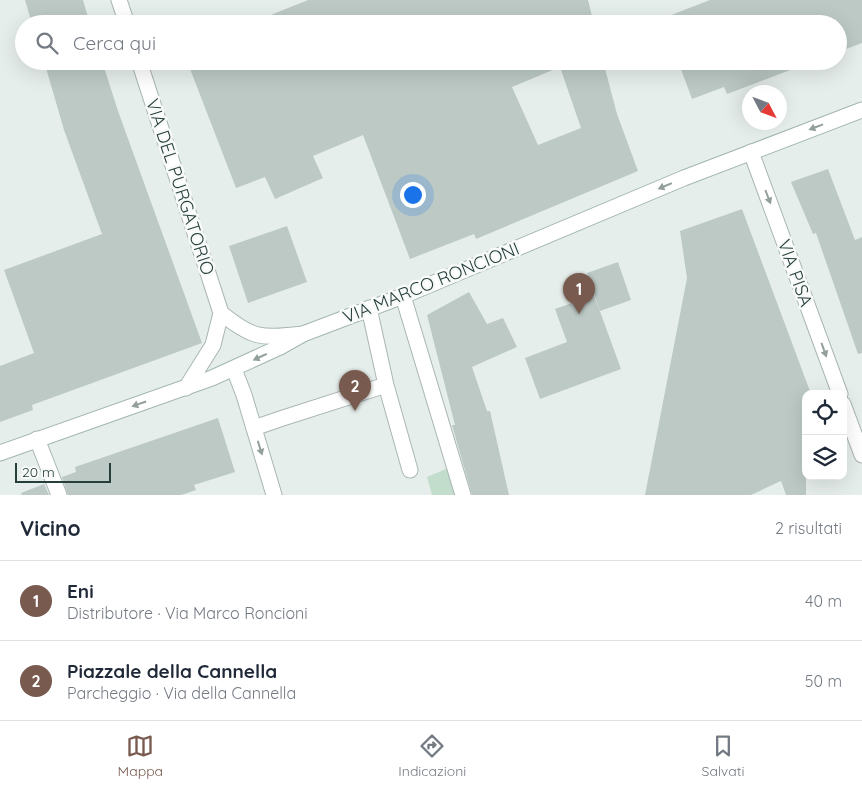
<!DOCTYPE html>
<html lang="it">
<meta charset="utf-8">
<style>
:root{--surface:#fff;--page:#f2f2f3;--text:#1f2937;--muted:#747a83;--line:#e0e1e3;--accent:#795a4e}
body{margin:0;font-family:Quicksand,sans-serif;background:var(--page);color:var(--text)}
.controls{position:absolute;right:15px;bottom:15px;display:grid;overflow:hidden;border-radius:10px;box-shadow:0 5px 20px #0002}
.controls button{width:45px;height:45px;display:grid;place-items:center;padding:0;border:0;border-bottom:1px solid var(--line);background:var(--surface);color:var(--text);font:25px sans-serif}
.compass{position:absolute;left:742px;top:85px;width:45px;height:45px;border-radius:50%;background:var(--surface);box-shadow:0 5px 20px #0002;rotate:131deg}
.scale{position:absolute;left:15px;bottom:12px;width:96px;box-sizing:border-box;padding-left:5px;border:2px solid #263f3b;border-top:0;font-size:14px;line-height:18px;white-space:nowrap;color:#263f3b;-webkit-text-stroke:4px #f7faf9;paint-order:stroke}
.you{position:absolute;left:412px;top:194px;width:18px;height:18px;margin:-12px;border:4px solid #fff;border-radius:50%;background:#1a73e8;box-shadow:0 0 0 8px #1a73e833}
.badge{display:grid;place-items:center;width:32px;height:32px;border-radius:50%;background:var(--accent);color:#fff;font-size:16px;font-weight:700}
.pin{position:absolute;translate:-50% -41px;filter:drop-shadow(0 1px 2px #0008)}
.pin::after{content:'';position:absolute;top:26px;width:18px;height:15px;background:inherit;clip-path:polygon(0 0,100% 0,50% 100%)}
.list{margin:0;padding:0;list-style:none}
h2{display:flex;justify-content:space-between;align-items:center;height:65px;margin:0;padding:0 20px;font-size:21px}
h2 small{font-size:16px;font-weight:400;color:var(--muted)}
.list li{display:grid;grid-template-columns:32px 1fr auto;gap:15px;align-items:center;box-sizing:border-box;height:80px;padding:0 20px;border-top:1px solid var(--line)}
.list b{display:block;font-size:19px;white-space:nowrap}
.list p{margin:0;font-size:16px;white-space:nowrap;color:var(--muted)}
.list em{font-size:16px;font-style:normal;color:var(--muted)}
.icon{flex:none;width:28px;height:28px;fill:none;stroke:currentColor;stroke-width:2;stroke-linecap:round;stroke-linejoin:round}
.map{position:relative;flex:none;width:862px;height:495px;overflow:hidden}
.search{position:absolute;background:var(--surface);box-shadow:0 5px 20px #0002;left:15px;right:15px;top:15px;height:55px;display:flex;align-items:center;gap:12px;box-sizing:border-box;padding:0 18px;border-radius:28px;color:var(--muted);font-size:19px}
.sheet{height:225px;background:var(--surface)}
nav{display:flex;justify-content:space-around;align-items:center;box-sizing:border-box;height:70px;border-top:1px solid var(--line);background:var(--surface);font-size:14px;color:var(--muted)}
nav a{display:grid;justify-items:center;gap:2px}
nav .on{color:var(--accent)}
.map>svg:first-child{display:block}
.park{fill:#c2ddcc}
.building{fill:#bcc9c5;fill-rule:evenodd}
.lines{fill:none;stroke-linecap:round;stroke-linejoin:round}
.lane-casing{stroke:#a9b6b3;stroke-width:17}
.street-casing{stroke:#a9b6b3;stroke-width:17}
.secondary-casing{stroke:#a3b6b1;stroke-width:17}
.lane{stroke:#fff;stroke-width:15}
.street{stroke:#fff;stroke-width:15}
.secondary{stroke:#fff;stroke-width:15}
.oneway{fill:#929f9d}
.labels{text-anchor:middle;stroke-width:5;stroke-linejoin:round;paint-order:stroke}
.street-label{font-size:18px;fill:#263f3b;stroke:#f7faf9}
</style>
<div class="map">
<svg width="862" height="495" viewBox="0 0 862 495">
<rect width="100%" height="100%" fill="#e6eeeb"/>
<!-- park -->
<path class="park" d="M448,468L457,495H432L427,477Z"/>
<!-- building -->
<path class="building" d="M25,0H83L90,24H32Z
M308,0H588L594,24H251V23Z
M710,0H862V43L838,52V24H663L661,19Z
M44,61H102L118,111L202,343L32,405L33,410L0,422V366L34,353L4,270L102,234L64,130Z
M187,61H603L617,114L638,171L476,239L474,234L410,259L363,135L313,156L323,178L275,199L265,177L236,188ZM560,67L581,128L538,145L512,87Z
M678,61H814L727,94L724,87L692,99Z
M828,169L855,240L862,237V353L858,354L816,233L813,234L791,182Z
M742,209L811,394H806V495H786L781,481L751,495H645L687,278L680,231Z
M287,226L307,282L248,303L229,246Z
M618,262L631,300L600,311L587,273Z
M469,292L487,324L503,318L517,347L472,367L487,411H490L509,495H472L452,425H455L427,315Z
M594,295L621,369L540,399L525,358L567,342L555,309Z
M218,418L235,472L194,485L196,490L181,495H68L62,477L76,472L75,467Z
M44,484L49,495H22L21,493Z"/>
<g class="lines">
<defs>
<path id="lane" d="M369,308L386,385L410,470
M254,428L283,418L386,385"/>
<path id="street" d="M119,0L127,24
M139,61L221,313
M751,152L840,394
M403,296L463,495
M221,313C254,340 262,338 303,334
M234,369L244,395L274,495
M186,388L213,345L221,313
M843,404L862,455
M37,439L59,495"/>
<path id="secondary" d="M0,453L212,378L280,347L303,334L403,296L684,178L862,110"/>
</defs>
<!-- lane casing -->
<use href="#lane" class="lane-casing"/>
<!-- street casing -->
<use href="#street" class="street-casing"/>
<!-- secondary casing -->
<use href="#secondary" class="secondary-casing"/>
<!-- lane -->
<use href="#lane" class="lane"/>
<!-- street -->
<use href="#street" class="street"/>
<!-- secondary -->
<use href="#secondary" class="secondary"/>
</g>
<!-- one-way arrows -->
<defs><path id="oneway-solid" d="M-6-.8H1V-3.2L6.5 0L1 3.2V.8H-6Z" transform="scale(1.25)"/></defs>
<g class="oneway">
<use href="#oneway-solid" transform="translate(816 127) rotate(159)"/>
<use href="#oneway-solid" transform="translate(665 186) rotate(157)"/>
<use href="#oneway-solid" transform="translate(768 197) rotate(69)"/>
<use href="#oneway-solid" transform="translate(824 350) rotate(70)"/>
<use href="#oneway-solid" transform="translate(260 357) rotate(155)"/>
<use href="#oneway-solid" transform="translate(139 404) rotate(161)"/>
<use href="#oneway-solid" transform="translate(260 448) rotate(73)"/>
</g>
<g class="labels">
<!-- street labels -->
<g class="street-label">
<text transform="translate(180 187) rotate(72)" y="6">VIA DEL PURGATORIO</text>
<text transform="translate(795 273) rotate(70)" y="6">VIA PISA</text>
<text transform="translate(431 283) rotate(-22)" y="6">VIA MARCO RONCIONI</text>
</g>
</g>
</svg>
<div class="controls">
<button><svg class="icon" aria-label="locate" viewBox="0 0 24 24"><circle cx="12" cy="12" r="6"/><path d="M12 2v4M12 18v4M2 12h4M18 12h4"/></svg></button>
<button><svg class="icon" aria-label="layers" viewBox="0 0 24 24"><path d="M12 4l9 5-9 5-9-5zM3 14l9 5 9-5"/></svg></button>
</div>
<svg class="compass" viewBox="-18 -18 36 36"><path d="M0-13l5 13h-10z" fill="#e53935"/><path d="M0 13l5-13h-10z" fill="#747a83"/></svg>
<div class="scale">20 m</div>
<div class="you"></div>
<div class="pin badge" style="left:579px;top:314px">1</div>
<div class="pin badge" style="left:355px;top:411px">2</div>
<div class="search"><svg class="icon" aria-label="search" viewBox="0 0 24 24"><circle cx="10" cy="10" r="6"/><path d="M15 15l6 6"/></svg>Cerca qui</div>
</div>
<section class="sheet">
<h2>Vicino<small>2 risultati</small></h2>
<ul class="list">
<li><span class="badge">1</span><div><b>Eni</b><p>Distributore · Via Marco Roncioni</p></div><em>40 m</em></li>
<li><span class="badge">2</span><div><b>Piazzale della Cannella</b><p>Parcheggio · Via della Cannella</p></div><em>50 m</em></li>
</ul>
</section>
<nav>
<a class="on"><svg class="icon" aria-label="map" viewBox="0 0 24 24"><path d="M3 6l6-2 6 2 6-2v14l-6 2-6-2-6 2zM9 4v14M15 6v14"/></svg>Mappa</a>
<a><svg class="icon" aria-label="directions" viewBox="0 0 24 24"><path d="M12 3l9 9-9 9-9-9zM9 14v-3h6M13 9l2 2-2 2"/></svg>Indicazioni</a>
<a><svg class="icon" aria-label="saved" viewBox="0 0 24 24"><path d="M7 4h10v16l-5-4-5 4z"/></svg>Salvati</a>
</nav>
